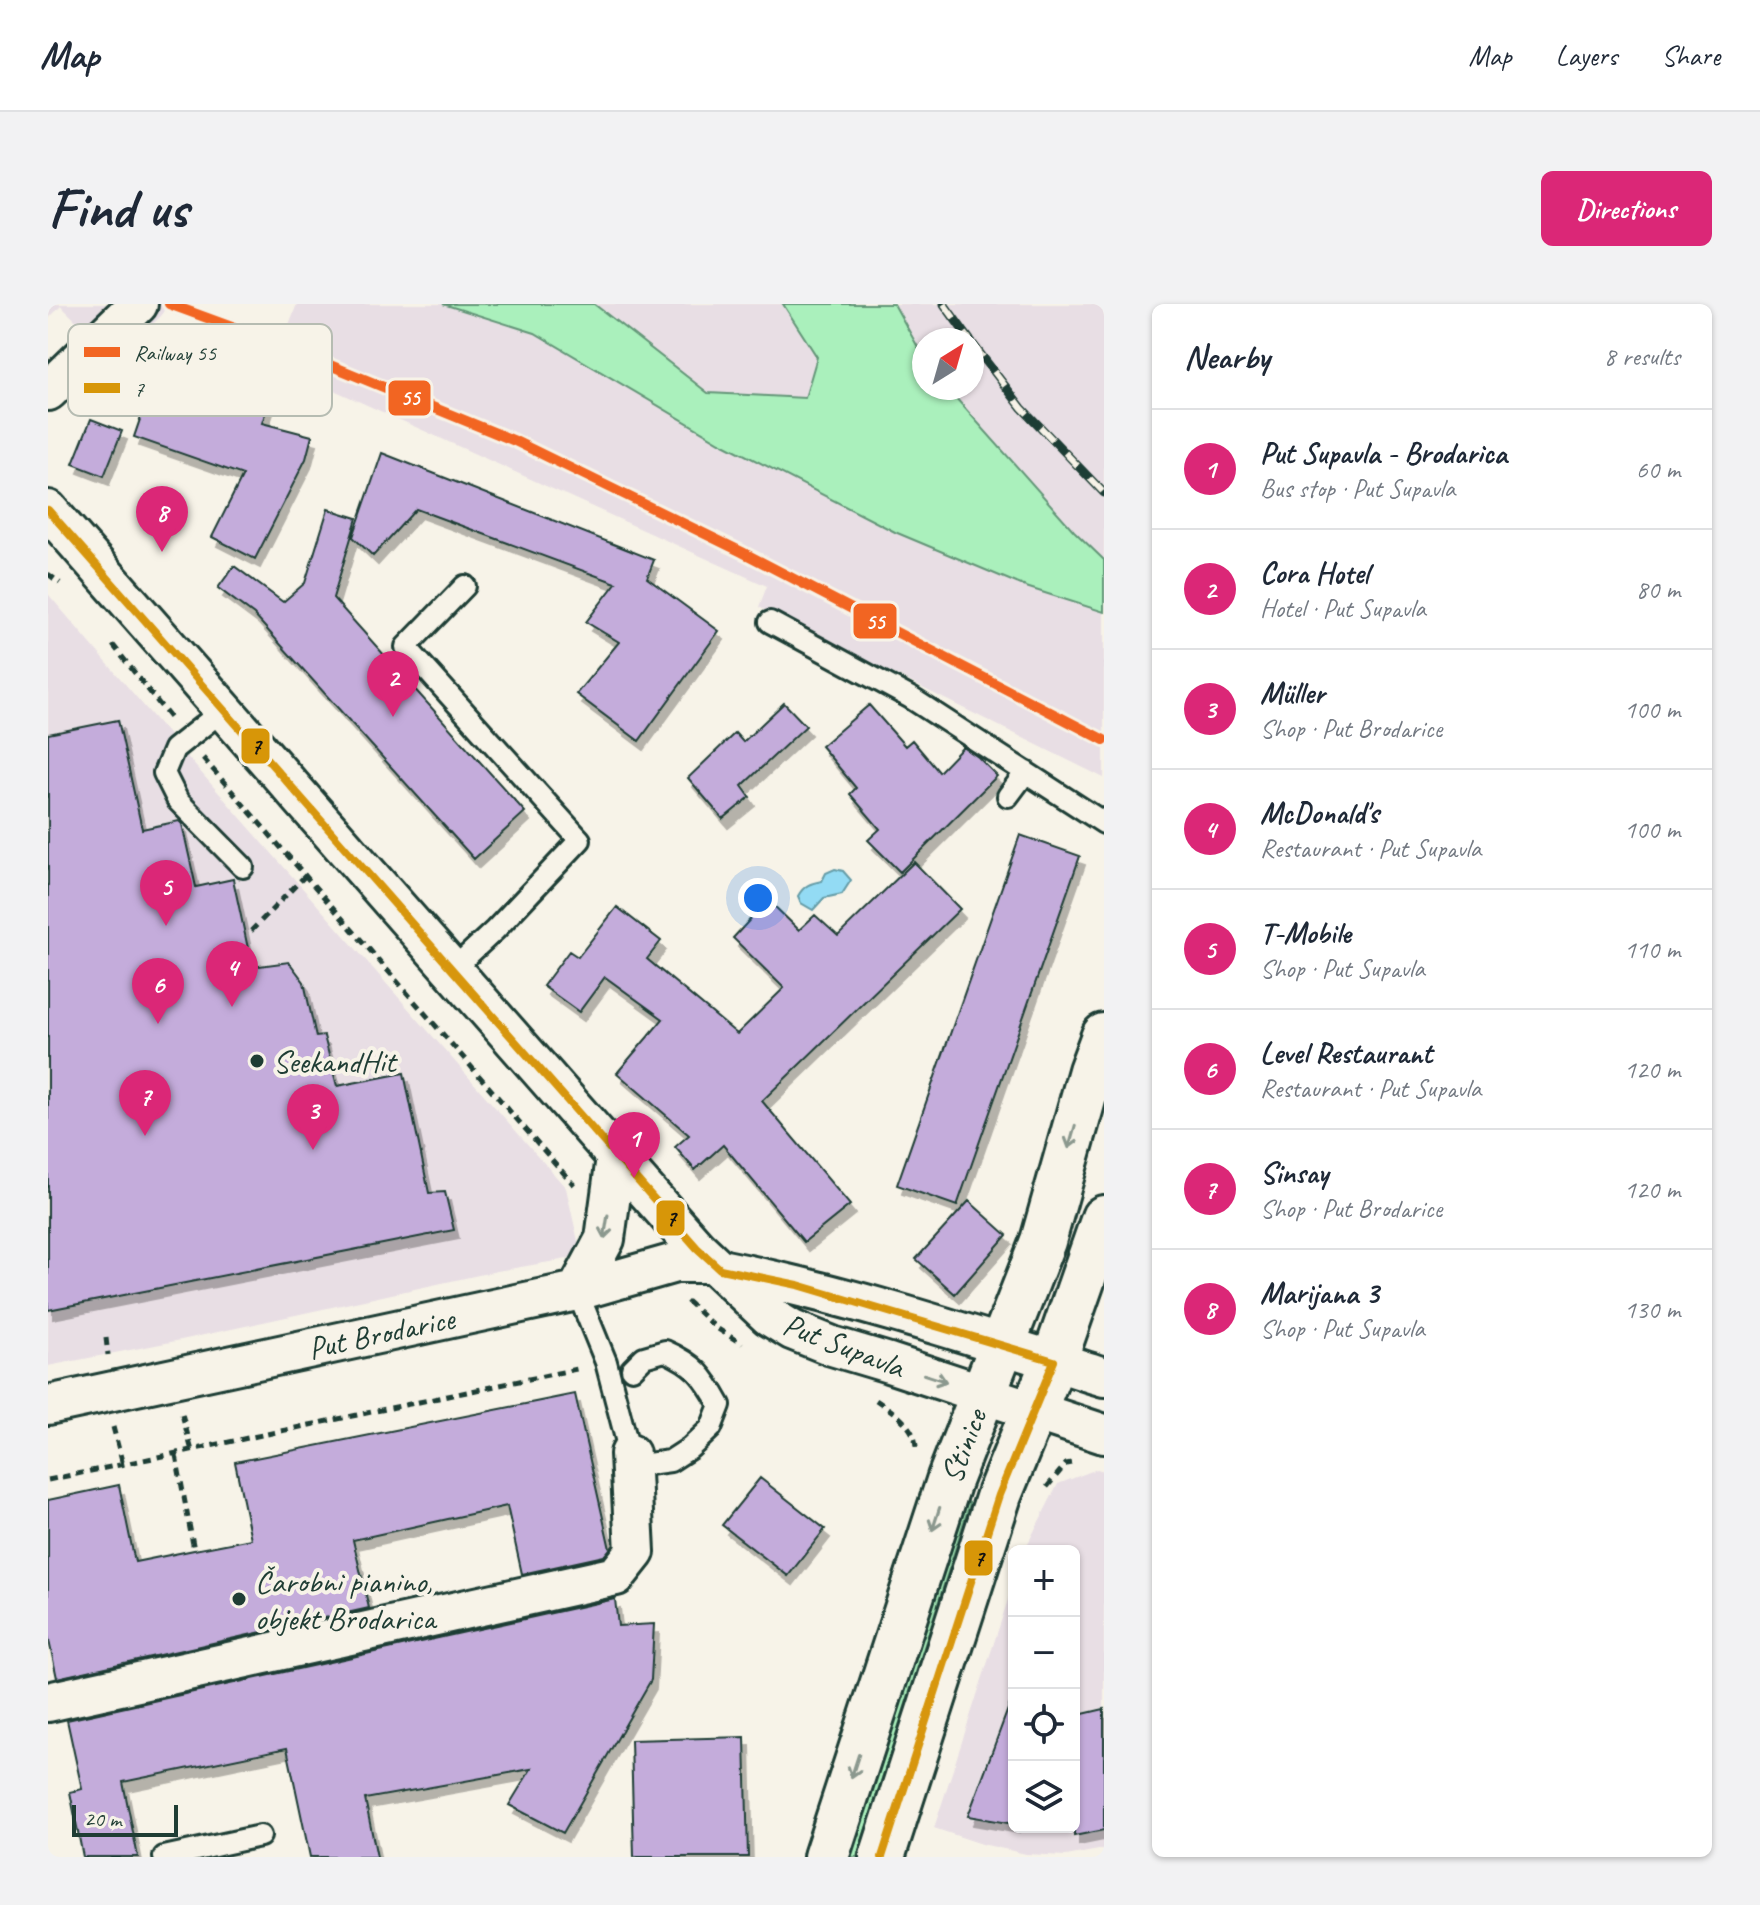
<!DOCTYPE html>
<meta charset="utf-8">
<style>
:root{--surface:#fff;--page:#f2f2f3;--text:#1f2937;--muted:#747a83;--line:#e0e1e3;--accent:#db2777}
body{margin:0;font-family:Caveat,sans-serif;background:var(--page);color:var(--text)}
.controls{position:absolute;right:24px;bottom:24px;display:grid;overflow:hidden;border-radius:12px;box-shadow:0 2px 6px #0004}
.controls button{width:72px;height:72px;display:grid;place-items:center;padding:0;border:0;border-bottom:2px solid var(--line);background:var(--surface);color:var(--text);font:40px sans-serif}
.compass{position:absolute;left:864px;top:24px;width:72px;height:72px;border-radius:50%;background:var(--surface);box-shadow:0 2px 6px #0004;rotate:37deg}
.scale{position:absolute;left:24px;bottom:20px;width:106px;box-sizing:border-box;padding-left:8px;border:4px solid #1f3d34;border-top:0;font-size:22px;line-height:28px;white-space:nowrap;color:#1f3d34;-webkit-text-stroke:6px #f7f3e8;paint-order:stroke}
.you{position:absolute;left:710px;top:594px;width:28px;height:28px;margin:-20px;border:6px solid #fff;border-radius:50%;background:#1a73e8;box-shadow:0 0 0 12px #1a73e833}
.badge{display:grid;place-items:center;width:52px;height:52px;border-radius:50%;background:var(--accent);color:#fff;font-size:26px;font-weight:700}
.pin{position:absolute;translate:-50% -66px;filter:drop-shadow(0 2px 4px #0008)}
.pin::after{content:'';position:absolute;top:42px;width:28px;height:24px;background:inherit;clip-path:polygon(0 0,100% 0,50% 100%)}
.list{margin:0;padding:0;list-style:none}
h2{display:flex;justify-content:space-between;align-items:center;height:104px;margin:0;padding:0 32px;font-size:34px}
h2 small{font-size:26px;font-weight:400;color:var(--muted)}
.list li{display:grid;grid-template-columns:52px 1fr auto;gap:24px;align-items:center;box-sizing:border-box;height:120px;padding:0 32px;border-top:2px solid var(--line)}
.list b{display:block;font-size:30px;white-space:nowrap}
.list p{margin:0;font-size:26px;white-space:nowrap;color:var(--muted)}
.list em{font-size:26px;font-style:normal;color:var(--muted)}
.icon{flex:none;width:44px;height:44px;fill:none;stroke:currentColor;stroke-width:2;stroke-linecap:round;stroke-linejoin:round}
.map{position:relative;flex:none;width:1056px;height:1553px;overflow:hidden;border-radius:12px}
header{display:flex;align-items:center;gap:48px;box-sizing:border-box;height:112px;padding:0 40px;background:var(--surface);border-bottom:2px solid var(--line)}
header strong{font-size:38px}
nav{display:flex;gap:44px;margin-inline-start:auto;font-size:28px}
.intro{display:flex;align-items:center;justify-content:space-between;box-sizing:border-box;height:192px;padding:0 48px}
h1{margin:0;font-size:56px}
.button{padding:20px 36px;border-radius:12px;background:var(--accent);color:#fff;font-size:28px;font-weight:700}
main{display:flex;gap:48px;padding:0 48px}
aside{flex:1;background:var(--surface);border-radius:12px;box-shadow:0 2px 6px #0004}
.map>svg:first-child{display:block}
.built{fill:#e8dee4;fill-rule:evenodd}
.green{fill:#aaf0bc;stroke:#649678;stroke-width:2}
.water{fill:#93dbf4;stroke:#659ca7;stroke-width:2}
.building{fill:#c4acdb;stroke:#1f3d34;stroke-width:2;filter:url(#shadow)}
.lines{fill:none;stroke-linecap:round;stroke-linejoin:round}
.lane-casing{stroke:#1f3d34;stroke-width:26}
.street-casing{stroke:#1f3d34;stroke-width:44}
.primary-casing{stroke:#1f3d34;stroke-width:50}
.path{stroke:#1f3d34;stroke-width:5;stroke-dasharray:8 6;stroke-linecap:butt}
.lane{stroke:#f7f3e8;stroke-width:20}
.street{stroke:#f7f3e8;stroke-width:38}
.primary{stroke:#f7f3e8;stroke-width:44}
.rail-casing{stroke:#1f3d34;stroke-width:9}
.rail{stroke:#f7f3e8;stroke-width:6;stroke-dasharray:18;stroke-linecap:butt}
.bus-1-casing{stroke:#f7f3e8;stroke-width:14}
.bus-1{stroke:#d79608;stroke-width:8}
.rail-1-casing{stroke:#f7f3e8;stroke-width:16}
.rail-1{stroke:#f26522;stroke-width:10}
.oneway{stroke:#8b988e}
.poi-dot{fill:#1f3d34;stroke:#f7f3e8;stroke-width:3}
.labels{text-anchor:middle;stroke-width:8;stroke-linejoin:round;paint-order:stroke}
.poi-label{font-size:32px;fill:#1f3d34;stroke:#f7f3e8;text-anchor:start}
.street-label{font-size:32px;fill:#1f3d34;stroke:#f7f3e8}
.key{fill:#f7f3e8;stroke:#b6bcb2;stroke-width:2}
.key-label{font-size:22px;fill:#1f3d34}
.line-badge{stroke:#f7f3e8;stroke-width:3}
.badge-label{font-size:22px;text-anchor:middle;font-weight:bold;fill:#fff}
.pale-badge-label{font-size:22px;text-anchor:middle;font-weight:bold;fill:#111}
</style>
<header>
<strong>Map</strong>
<nav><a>Map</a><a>Layers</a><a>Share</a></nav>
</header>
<div class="intro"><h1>Find us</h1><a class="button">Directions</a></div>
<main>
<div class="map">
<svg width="1056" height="1553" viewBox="0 0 1056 1553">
<defs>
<filter id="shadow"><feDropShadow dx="5" dy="9" stdDeviation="0" flood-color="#0004"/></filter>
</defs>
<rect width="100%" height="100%" fill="#f7f3e8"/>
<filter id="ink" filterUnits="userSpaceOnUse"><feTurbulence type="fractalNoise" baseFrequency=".0125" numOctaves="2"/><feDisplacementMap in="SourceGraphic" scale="16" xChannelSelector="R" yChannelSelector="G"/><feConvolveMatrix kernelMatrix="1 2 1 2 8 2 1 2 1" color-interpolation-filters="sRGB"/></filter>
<g filter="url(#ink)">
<!-- built -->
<path class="built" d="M0,0H118L114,11L68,56L13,2L0,15Z
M249,0H1056V474L711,303L719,282L226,59ZM876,36H924V84H876Z
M0,290L149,464L518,884L532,946L519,955L449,967L133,1036L0,1062Z
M1049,1165L1056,1167V1545L1018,1552L978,1550L934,1540L886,1524L966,1277V1523H1026V1247H976L1010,1180Z"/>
<!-- green -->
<path class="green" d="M395,0H546L660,89L757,94L769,53L735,0H846L876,54V84H899L1026,227L1056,256V308L978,283L847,228L672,138L487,29Z
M917,1197L922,1199L809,1553H802Z"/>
<!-- water -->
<path class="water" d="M787,565L795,567L803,576L794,590L776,594L765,606L753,599L750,592C756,581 763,579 774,577L778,569Z"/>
<!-- building -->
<path class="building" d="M116,45L226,83L214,119L264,132L258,155L207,255L164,233L195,171L86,133Z
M43,115L74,127L56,172L25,160Z
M334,149L606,256L599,274L671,327L591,437L528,390L571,338L538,318L568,279L368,205L325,252L305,233Z
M280,205L309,214L285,294L477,508L426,555L206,311L170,284L186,262L235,298L257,279Z
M736,399L758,422L694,482L702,493L675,515L640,474L687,429L695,438Z
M821,401L857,442L864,436L891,468L915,443L930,453L949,472L852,568L820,536L832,525L802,490L808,484L773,442Z
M70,416L94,525L131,517L134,520L148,583L185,575L204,663L241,658L256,678L268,733L276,732L289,782L356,769L381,889L397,888L406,926L0,1006V430Z
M972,531L1032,552L909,902L849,881Z
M866,558L912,605L714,797L802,901L756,938L675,841L647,866L627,843L641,831L569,769L615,715L557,673L531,708L495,682L521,647L530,653L569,603L613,637L599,655L689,730L736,684L685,634L720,596L751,626L767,611L790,632Z
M921,897L959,931L907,990L868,955Z
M527,1090L562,1245L556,1252L474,1270L459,1202L305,1236L321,1304L9,1374L0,1332V1196L71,1181L87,1258L146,1246L203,1235L187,1158Z
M712,1174L777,1225L740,1272L674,1221Z
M567,1295L570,1322L606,1320L603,1376L515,1529L461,1501L483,1465L317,1495L329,1553H262L239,1444L75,1478L90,1553H35L22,1488L34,1485L19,1416Z
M963,1397H966V1520L920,1512Z
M1056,1405V1526L1026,1532V1412Z
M697,1433L700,1553H586L583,1436Z"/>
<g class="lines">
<defs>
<path id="lane" d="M722,318L863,394L1056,519
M175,406L126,445L116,469L130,497L195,563
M960,492L978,468
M403,667L447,626L532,536L358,343L417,282
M529,987L558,1058L582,1150L600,1160L622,1157L642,1144L663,1124L672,1101C656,1072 647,1060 617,1047L596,1053L584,1065
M116,1553L212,1532"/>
<path id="street" d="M0,87L90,0
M0,206L594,882L649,944L721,1012L744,1026L784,1042L841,1059L1056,1130
M672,965C803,991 929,1033 1056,1073
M529,987L557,935L568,853
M0,1101L529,987L627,959H664
M0,1398L568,1272L587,1248L582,1150"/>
<path id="primary" d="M778,1553L902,1174L995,937L1043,767L1056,732
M834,1553L951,1191L1006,1057L1056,914"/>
</defs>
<!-- lane casing -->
<use href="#lane" class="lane-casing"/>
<!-- street casing -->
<use href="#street" class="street-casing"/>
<!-- primary casing -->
<use href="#primary" class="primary-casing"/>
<!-- path -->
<path class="path" d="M0,270L12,279
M65,341L123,415
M155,454L526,881
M203,627L258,571
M639,997L667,1023L694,1040
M58,1034L60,1051
M828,1096C847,1109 870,1123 868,1148
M134,1110L144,1147
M65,1123L75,1161
M128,1151L146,1246
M0,1176L533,1064
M999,1183L1018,1160L1023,1159"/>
<!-- lane -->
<use href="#lane" class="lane"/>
<!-- street -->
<use href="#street" class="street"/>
<!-- primary -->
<use href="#primary" class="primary"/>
<defs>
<path id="rail" d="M896,0L922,36
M924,39L974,104L1056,189"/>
</defs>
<!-- rail casing -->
<use href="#rail" class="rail-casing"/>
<!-- rail -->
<use href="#rail" class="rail"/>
<defs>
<path id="bus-1" d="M0,206L649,944L672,965L750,981L1006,1057L951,1191L834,1553"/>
</defs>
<!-- bus-1 casing -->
<use href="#bus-1" class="bus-1-casing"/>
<!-- bus-1 -->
<use href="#bus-1" class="bus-1"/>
<defs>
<path id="rail-1" d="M121,0L233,41L467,137L694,248L1056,436"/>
</defs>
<!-- rail-1 casing -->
<use href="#rail-1" class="rail-1-casing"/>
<!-- rail-1 -->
<use href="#rail-1" class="rail-1"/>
</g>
<!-- one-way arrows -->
<defs><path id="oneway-shaft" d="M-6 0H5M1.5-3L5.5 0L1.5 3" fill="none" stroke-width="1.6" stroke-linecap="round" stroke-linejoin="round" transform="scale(2)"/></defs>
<g class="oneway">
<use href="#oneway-shaft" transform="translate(1024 833) rotate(106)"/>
<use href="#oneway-shaft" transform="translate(558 923) rotate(99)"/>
<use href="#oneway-shaft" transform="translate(887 1074) rotate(18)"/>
<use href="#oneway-shaft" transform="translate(888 1215) rotate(108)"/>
<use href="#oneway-shaft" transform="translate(807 1462) rotate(108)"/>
</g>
</g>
<!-- markers -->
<g class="poi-dot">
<circle cx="209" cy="757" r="8"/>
<circle cx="191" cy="1295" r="8"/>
</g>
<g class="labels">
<!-- poi labels -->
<g class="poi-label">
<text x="225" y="768">SeekandHit</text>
<text x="207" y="1288">Čarobni pianino,<tspan x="207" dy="37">objekt Brodarica</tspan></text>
</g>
<!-- street labels -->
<g class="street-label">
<text transform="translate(333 1029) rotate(-12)" y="11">Put Brodarice</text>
<text transform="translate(796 1041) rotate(21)" y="11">Put Supavla</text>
<text transform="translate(915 1142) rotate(-69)" y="11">Stinice</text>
</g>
</g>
<!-- legend -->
<rect x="20" y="20" width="264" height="92" rx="12" class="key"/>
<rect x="36" y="43" width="36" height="10" fill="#f26522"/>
<rect x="36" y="79" width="36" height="10" fill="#d79608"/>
<g class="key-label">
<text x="86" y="56">Railway 55</text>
<text x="86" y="92">7</text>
</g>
<g class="line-badge">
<rect x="339" y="75" width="45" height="38" rx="8" fill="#f26522"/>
<rect x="804" y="298" width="46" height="38" rx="8" fill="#f26522"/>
<rect x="192" y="423" width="31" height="38" rx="8" fill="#d79608"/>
<rect x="607" y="895" width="31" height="38" rx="8" fill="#d79608"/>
<rect x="915" y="1235" width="31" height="38" rx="8" fill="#d79608"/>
</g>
<g class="badge-label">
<text x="362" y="101">55</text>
<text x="827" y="325">55</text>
</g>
<g class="pale-badge-label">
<text x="208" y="450">7</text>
<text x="623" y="922">7</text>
<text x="931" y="1262">7</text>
</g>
</svg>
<div class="controls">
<button>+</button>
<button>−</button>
<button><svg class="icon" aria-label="locate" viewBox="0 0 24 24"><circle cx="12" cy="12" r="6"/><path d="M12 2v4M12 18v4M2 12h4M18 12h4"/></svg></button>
<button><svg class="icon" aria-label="layers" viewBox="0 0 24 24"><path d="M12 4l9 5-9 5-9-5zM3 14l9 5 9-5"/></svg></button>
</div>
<svg class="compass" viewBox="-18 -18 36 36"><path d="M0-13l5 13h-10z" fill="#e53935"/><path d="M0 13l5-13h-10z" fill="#747a83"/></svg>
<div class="scale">20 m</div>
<div class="you"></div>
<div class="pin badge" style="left:586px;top:874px">1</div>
<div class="pin badge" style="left:345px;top:413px">2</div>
<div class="pin badge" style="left:265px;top:846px">3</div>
<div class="pin badge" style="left:184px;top:703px">4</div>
<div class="pin badge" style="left:118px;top:622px">5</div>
<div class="pin badge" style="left:110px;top:720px">6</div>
<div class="pin badge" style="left:97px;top:832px">7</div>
<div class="pin badge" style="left:114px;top:248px">8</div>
</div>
<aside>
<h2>Nearby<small>8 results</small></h2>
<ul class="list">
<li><span class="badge">1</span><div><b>Put Supavla - Brodarica</b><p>Bus stop · Put Supavla</p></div><em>60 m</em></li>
<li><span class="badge">2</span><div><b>Cora Hotel</b><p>Hotel · Put Supavla</p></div><em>80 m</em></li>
<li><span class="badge">3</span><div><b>Müller</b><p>Shop · Put Brodarice</p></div><em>100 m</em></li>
<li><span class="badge">4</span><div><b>McDonald's</b><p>Restaurant · Put Supavla</p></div><em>100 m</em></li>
<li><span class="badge">5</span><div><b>T-Mobile</b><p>Shop · Put Supavla</p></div><em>110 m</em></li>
<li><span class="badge">6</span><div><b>Level Restaurant</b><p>Restaurant · Put Supavla</p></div><em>120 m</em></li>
<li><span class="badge">7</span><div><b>Sinsay</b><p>Shop · Put Brodarice</p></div><em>120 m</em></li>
<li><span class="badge">8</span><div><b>Marijana 3</b><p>Shop · Put Supavla</p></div><em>130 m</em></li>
</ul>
</aside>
</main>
